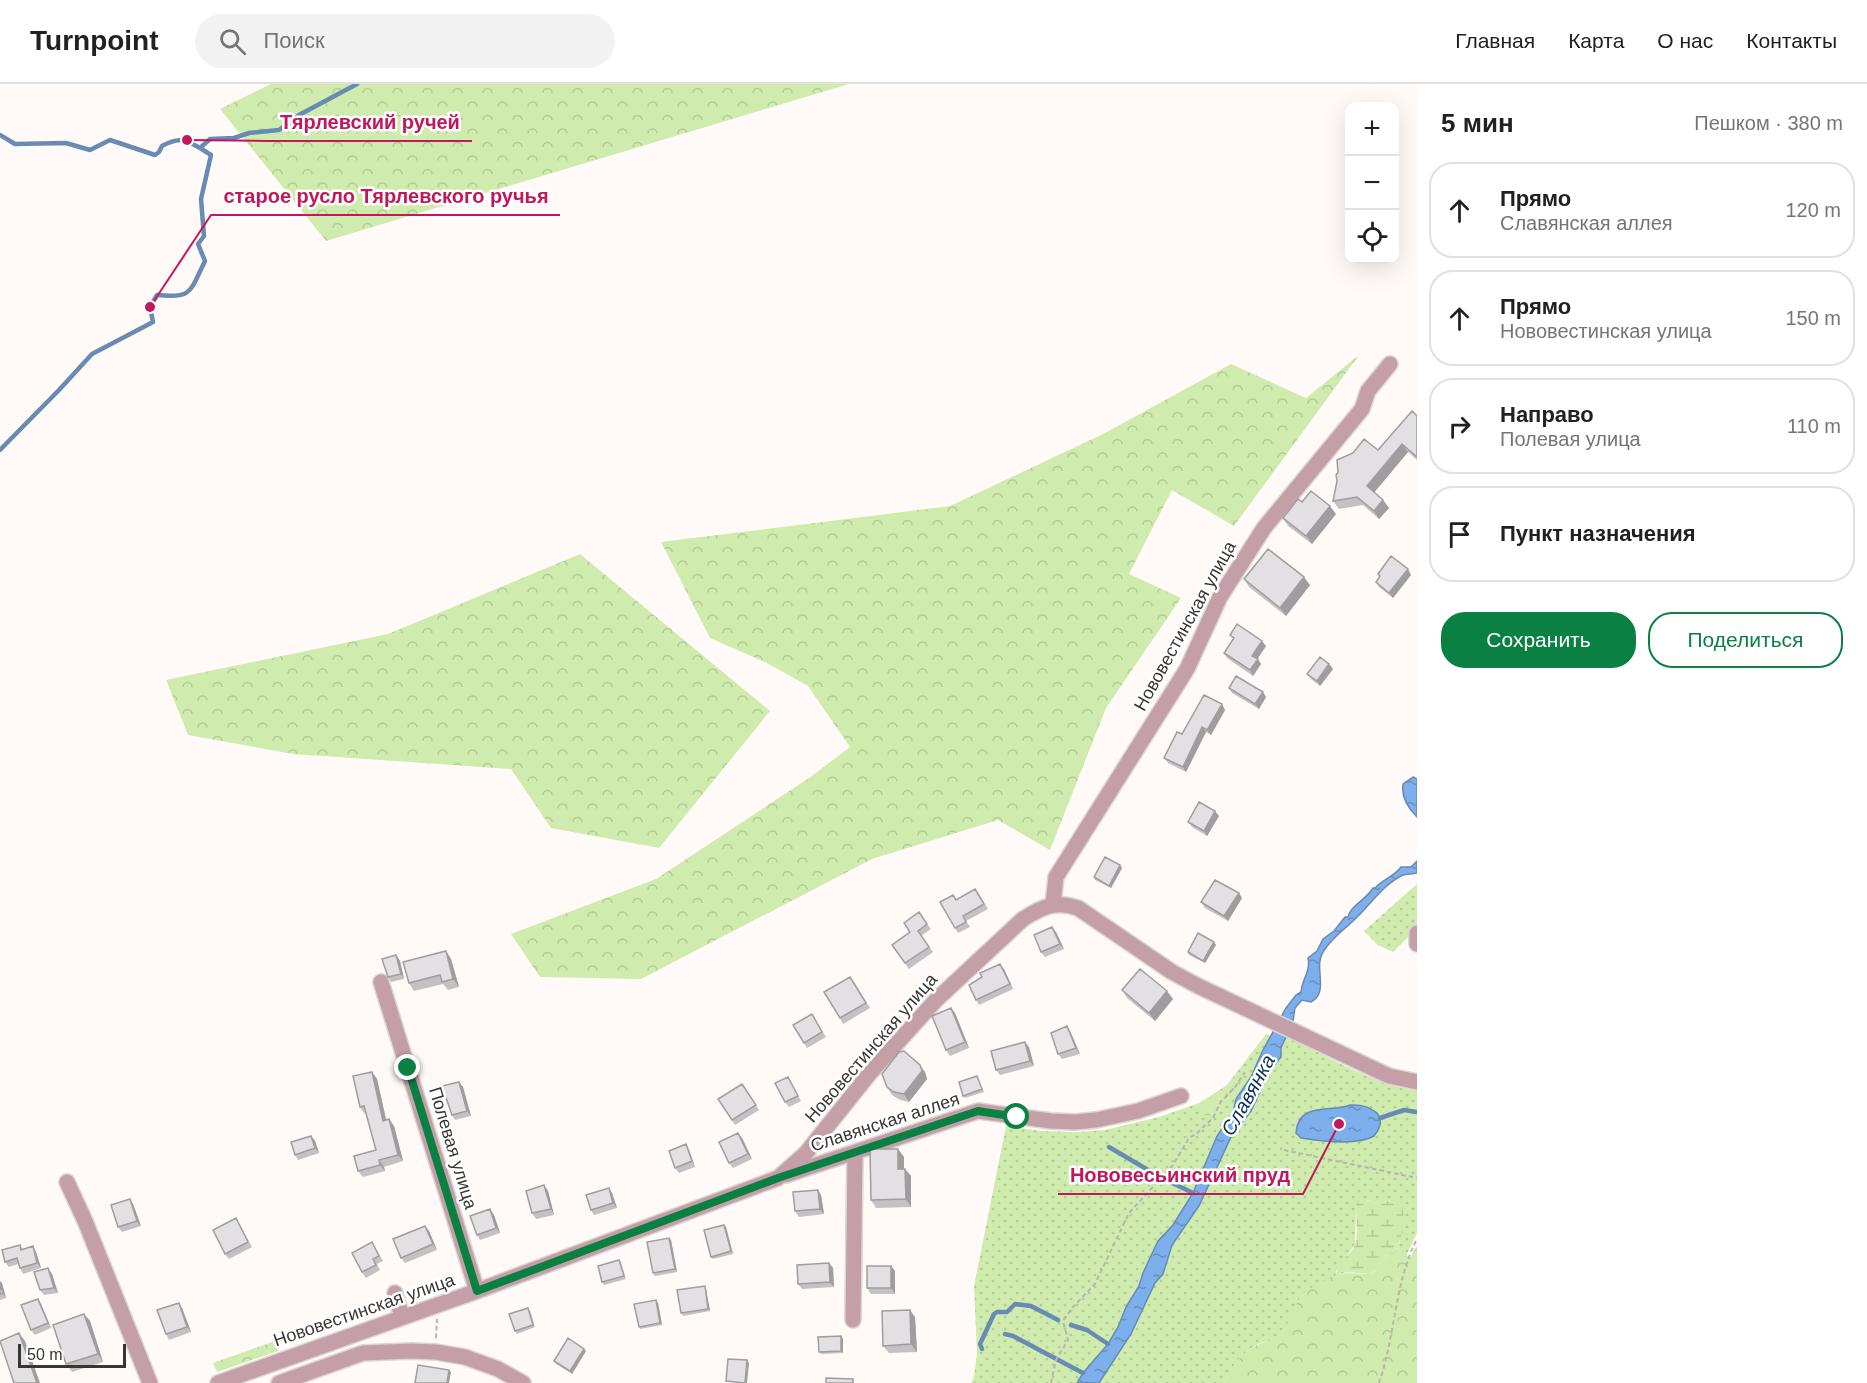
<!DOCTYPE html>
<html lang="ru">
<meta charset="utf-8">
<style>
:root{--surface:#fff;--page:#f2f2f2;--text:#202124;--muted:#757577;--line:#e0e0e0;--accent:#0b8043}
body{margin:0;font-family:Helvetica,sans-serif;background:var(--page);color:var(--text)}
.controls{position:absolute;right:18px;top:18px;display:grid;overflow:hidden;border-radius:12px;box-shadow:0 6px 24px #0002}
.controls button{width:54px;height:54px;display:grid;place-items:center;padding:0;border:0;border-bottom:2px solid var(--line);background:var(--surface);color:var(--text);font:30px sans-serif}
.scale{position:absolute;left:18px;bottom:15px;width:108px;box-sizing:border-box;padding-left:6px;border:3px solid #383635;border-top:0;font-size:16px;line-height:21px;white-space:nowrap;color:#383635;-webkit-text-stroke:4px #fff;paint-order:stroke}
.stop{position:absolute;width:18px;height:18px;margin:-14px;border:4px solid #0b8043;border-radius:50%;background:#fff}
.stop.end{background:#0b8043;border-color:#fff;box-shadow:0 2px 6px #0008}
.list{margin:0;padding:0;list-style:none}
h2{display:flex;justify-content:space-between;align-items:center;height:78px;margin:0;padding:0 24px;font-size:26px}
h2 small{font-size:20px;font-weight:400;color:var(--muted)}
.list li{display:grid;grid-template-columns:39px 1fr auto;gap:18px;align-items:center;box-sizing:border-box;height:96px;margin:0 12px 12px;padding:0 12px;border:2px solid var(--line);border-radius:24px}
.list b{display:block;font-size:22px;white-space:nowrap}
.list p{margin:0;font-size:20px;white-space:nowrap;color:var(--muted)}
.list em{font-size:20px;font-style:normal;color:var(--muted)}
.actions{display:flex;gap:12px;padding:18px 24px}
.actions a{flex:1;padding:14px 0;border:2px solid var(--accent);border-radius:24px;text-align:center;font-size:21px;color:var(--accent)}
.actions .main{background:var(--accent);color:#fff}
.icon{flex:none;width:33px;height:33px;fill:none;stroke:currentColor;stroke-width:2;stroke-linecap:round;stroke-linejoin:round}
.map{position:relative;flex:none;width:1417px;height:1299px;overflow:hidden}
header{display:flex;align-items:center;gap:36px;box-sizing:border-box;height:84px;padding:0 30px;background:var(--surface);border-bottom:2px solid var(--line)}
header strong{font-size:28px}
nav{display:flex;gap:33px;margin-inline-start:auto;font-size:21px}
.search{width:420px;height:54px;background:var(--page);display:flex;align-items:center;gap:15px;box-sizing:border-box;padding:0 21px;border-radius:33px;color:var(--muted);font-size:22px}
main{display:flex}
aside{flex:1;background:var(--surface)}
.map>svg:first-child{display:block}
.grass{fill:url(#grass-dots);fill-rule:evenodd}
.forest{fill:url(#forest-crowns)}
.wetland{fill:url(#wetland-marsh)}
.water{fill:url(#water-ripples);stroke:#688bb4;stroke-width:1.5}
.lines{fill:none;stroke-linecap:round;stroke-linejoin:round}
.stream{stroke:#688bb4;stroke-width:4.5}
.minor-casing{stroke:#dbd7d4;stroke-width:18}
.path{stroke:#b8b4b1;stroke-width:2;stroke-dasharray:4.5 3;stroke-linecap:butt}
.minor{stroke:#c59fa8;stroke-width:15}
.wall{fill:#c3c1c3}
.shaded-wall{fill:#9f9d9f}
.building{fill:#e3e0e3;stroke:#9f9d9f;stroke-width:1.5}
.route{stroke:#0b8043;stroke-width:8}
.labels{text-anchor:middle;stroke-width:5;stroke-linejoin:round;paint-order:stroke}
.street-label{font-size:18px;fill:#383635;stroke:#fff}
.water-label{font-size:20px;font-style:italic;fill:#0c3056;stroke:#fff}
.leader{fill:none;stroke:#c2185b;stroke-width:2}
.callout-dot{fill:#c2185b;stroke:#fff;stroke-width:2}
.callout-label{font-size:20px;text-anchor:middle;font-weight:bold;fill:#c2185b;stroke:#fff;stroke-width:5;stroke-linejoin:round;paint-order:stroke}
</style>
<header>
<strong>Turnpoint</strong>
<div class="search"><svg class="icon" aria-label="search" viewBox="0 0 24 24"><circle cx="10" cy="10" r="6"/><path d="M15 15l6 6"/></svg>Поиск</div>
<nav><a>Главная</a><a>Карта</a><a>О нас</a><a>Контакты</a></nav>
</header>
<main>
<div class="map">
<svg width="1417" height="1299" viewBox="0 0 1417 1299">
<defs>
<pattern id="grass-dots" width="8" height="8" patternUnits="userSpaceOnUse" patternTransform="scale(1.5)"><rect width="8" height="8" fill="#cfecae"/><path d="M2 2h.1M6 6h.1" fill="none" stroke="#b2cb96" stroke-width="1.8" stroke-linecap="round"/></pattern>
<pattern id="forest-crowns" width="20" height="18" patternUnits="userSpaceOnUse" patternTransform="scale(1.5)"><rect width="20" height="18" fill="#cfecae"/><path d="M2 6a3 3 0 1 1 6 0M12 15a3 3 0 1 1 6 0" fill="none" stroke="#b2cb96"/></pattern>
<pattern id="wetland-marsh" width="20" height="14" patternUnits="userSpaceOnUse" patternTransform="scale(1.5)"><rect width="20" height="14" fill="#cfecae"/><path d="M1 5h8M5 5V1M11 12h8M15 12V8" fill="none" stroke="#b2cb96"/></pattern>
<pattern id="water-ripples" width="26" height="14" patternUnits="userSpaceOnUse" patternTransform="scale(1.5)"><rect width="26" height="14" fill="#7cafeb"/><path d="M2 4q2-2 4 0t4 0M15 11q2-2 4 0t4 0" fill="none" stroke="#678fbf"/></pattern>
</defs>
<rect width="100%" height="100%" fill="#fffaf7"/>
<!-- grass -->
<path class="grass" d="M1417,800V846L1416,845L1393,868L1378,861L1364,847Z
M1266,950L1271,952L1262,968L1251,993L1236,1015L1230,1034L1217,1052L1193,1109L1173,1141L1154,1164L1139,1202L1126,1223L1118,1243L1108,1260L1083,1289L1077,1299H971L974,1293L977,1269L974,1202L1006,1042L1041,1047L1077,1048L1105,1046L1159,1033L1199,1019L1198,1022L1213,1030L1220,1014L1218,1007L1227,1001Z
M1286,952C1328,973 1371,999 1417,1007V1149L1406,1172L1395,1168L1400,1157L1390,1116L1378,1120L1367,1116L1356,1122L1355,1160L1336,1187L1337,1191C1323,1198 1306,1204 1298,1217C1292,1228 1289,1242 1280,1251C1273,1257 1266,1257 1258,1260C1243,1267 1231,1284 1225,1299H1099L1131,1250L1155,1199L1163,1190L1172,1161L1199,1122L1232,1051L1251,1027L1270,986L1280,974L1282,968L1281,964ZM1350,1021L1367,1023L1378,1031L1380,1041L1374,1052C1357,1062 1320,1057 1301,1054L1296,1049C1298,1018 1332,1028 1350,1021Z"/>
<!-- forest -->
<path class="forest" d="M271,0H849L326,157L220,25Z
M1359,271L1234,442L1172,406L1129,490L1181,514L1106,624L1050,766L998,736L872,775L641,895L540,893L511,850L656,795L809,694L850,663L808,602L767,579L710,554L661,458L950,422L1103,350L1231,280L1306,314Z
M580,470L770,627L659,764L551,744L511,685L293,670L188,651L166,596L388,550Z
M1218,1007L1220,1012L1215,1028L1209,1032L1202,1030L1198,1023L1199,1019Z
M1417,1161V1299H1225C1231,1284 1242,1268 1257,1261C1265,1257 1274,1257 1281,1249C1289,1240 1292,1227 1298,1217C1307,1204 1325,1194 1340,1190C1351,1187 1364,1192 1371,1189C1383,1184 1383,1164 1398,1168C1403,1170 1407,1172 1411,1173Z
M275,1257L278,1267L217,1288L213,1279Z"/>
<!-- wetland -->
<path class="wetland" d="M1363,1115L1378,1120L1390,1116L1400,1119C1408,1134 1402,1153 1395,1168L1386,1171L1377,1185L1369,1190L1347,1188L1337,1191C1336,1177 1353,1171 1356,1157C1358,1147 1356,1133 1356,1122L1358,1117Z"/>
<!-- water -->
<path class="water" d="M1413,693L1417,695V733C1408,724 1401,713 1403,700Z
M1417,777V789C1413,790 1407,790 1403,791C1382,801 1369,823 1352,838C1342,847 1330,856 1323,868C1313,883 1330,908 1311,918L1302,916L1295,924L1293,937L1281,964V973L1270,986L1251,1027L1232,1051L1199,1122L1172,1161L1163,1190L1155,1199L1131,1250L1099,1299H1077L1083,1289L1108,1260L1118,1243L1126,1223L1139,1202L1143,1189L1158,1157L1173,1141L1193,1109L1217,1052L1233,1028L1236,1015L1251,993L1262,968L1286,924L1296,911L1301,908C1302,895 1311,887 1308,874L1317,867L1323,855L1334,847L1345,833H1348C1351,821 1366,816 1373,804H1375C1383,795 1395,792 1401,783H1411Z
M1350,1021C1370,1020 1391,1031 1374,1052C1357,1062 1320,1057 1301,1054L1296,1049C1298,1017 1331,1029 1350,1021Z"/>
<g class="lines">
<!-- stream -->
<path class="stream" d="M0,51L15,60L66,59L90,66L110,56L155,71L159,68L162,62C178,53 184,55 200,64L210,55L234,54L249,49L279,46L299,31L357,0
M0,366L59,306L92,270L153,238L150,223L157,211C193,215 190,207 205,177L198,160L204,152L201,115L211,71L200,64
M1380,1034L1404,1026L1417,1028
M1109,1063L1160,1093L1193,1109
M1071,1241L1087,1246L1108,1260
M1005,1250L1013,1252L1083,1289
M982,1265L980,1260L994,1230L997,1228H1007L1015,1220L1031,1222L1058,1236"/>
<defs>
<path id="minor" d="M1053,820L1056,793L1187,585L1220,513L1264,444L1362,325L1368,307L1390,280
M1417,849V860
M381,898L477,1207
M786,1091L978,1027L1051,1037L1075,1038L1096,1036L1138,1027L1181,1012
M67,1098L85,1137L150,1299
M395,1209L402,1233
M853,1236L855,1068
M218,1299L477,1207L778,1094L806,1069L870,989L936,916L1023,835C1042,823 1056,816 1078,824L1172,888L1198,902L1389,992L1417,998
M279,1299L363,1269L411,1267L436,1268L465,1273L498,1285L523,1299"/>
</defs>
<!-- minor casing -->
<use href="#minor" class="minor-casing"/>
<!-- path -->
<path class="path" d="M1284,1066L1417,1094
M436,1254L437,1235
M1051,1299L1056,1276L1068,1256L1063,1237L1072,1224L1095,1200L1129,1129L1173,1081L1189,1054L1196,1050L1213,1034L1220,1019L1235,1003L1245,988
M1379,1299C1395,1254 1395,1196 1417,1155"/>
<!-- minor -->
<use href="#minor" class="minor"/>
</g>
<!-- wall -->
<path class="wall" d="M1417,332V376L1408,368L1374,408L1383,416L1389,424L1379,435L1363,421L1339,425L1333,417L1337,397L1338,388L1378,366Z
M1302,418L1336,430L1312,460L1288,442L1283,434Z
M1378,490L1411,491L1393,514L1379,503L1376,498L1380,493Z
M1244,495L1310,501L1286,532L1249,503Z
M1230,551L1266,562L1257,575L1261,580L1253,592L1227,574L1224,569L1233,555Z
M1329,580L1333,585L1320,602L1311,595L1307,590Z
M1229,604L1266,613L1259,625L1232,609Z
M1222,620L1225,626L1211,651L1206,648L1186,688L1168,679L1164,674L1182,650Z
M1219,732L1207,752L1192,743L1188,738Z
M1122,784L1111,804L1095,796L1094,793Z
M979,810L988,825L966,837L970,843L958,849L955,844L957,816Z
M1242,814L1228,837L1205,824L1201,818Z
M927,840L931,845L921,852L933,868L909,885L892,861L910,848Z
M1056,848L1064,865L1045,873L1041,868Z
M1214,858L1216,861L1205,879L1189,871L1188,868Z
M446,867L451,875L459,903L448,906L443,900L414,907L409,899Z
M396,871L400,877L404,895L391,898L388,893Z
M1004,885L1013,905L979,921L976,916Z
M854,898L870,924L843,940L840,934Z
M1122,906L1173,915L1155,937L1127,914Z
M955,929L969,964L950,972L946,966Z
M812,930L826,953L807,964L804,959Z
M1070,947L1080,970L1062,975L1058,970Z
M1029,963L1034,982L1000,991L996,986Z
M372,988L377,995L386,1036L389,1035L394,1042L403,1077L384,1083L385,1087L363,1093L358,1087L376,1066L366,1029L365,1030L360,1023Z
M925,988L927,995L909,1018L900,1016L892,1011L887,1003Z
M977,992L984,1008L965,1014L963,1012Z
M788,993L801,1017L789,1023L785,1018Z
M459,998L463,1003L471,1032L455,1036L452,1031Z
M742,1000L759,1026L735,1041L718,1015Z
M311,1052L315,1057L319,1069L298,1076L295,1071Z
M742,1054L752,1075L733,1084L729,1079Z
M898,1065L904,1073V1085H905L911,1092V1123L876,1124L871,1116Z
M689,1066L695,1083L679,1089L675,1084Z
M544,1101L548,1107L554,1131L536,1135L532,1129Z
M609,1104L612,1109L617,1124L594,1131L591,1126Z
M821,1111L824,1130L799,1133L795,1127Z
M133,1120L141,1142L122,1148L118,1143Z
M494,1131L500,1149L480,1156L477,1151Z
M236,1134L252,1163L229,1175L225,1170Z
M724,1141L726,1143L733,1170L713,1175L711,1173Z
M425,1142L429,1147L437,1166L405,1179L401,1174Z
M671,1156L677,1188L655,1192L653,1189Z
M372,1158L383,1177L377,1180L380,1186L366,1194L362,1188Z
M20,1161L23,1165L33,1162L36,1168L41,1184L23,1190L18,1180L9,1183L5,1178Z
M619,1176L621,1178L626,1195L604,1201L602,1198Z
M829,1179L833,1184L834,1203L802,1205L798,1200Z
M891,1182L895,1187V1210H871L867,1204Z
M52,1190L58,1209L44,1211L40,1206Z
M0,1197L2,1199L6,1214L0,1216Z
M705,1202L706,1205L710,1227L683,1232L681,1229Z
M38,1215L41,1220L51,1244L35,1251L31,1246Z
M656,1216L658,1219L662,1241L640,1245L639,1243Z
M182,1224L191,1248L169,1256L166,1250Z
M530,1226L535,1243L517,1250L515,1247Z
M84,1230L90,1237L103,1278L72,1288L66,1280Z
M915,1233L917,1268L889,1269L883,1262Z
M841,1252L843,1255V1269L821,1270L819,1268Z
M586,1267L572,1290L556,1280L554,1277Z"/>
<!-- shaded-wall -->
<path class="shaded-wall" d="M1402,360L1408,368L1373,410L1367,402Z
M1383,416L1389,424L1379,435L1374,427Z
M1330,422L1336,430L1312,460L1306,452Z
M1408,485L1411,491L1393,514L1389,509Z
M1304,493L1310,501L1286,532L1280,524Z
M1262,557L1266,562L1256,577L1252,572Z
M1258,575L1261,580L1253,592L1250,586Z
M1329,580L1333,585L1320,602L1317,597Z
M1263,608L1266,613L1259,625L1255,620Z
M1222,620L1225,626L1211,651L1207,646Z
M1202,643L1206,648L1186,688L1183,683Z
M1215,727L1219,732L1207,752L1204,747Z
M1120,781L1122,784L1111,804L1109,802Z
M1239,809L1242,814L1228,837L1224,832Z
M1052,843L1056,848L1064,865L1060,860Z
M1214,858L1216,861L1205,879L1203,877Z
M446,867L451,875L459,903L453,895Z
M396,871L400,877L404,895L401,890Z
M1000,880L1004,885L1013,905L1010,900Z
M1167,907L1173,915L1155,937L1149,929Z
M951,924L955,929L969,964L965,958Z
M1067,942L1070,947L1080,970L1076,964Z
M1025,958L1029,963L1034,982L1030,977Z
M920,981L925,988L927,995L909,1018L904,1010Z
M372,988L377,995L388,1044L383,1037Z
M459,998L463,1003L471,1032L467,1027Z
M389,1035L394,1042L403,1077L398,1071Z
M738,1049L742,1054L752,1075L748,1070Z
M311,1052L315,1057L319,1069L315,1064Z
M686,1060L689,1066L695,1083L692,1077Z
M898,1065L904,1073V1092L898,1085Z
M379,1076L384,1083L385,1087L380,1081Z
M905,1085L911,1092V1123L906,1115Z
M544,1101L548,1107L554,1131L551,1125Z
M609,1104L612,1109L617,1124L613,1119Z
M818,1106L821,1111L824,1130L820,1125Z
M130,1115L133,1120L141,1142L137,1137Z
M490,1125L494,1131L500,1149L496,1144Z
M724,1141L726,1143L733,1170L731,1167Z
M425,1142L429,1147L437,1166L433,1160Z
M669,1154L671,1156L677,1188L675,1185Z
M33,1162L36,1168L41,1184L37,1179Z
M829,1179L833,1184L834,1203L830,1198Z
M891,1182L895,1187V1210L891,1204Z
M48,1184L52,1190L58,1209L54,1204Z
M0,1197L2,1199L6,1214L3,1209L0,1200Z
M705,1202L706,1205L710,1227L708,1225Z
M38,1215L41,1220L51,1244L48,1239Z
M656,1216L658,1219L662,1241L660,1239Z
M179,1219L182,1224L191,1248L187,1243Z
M910,1226L915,1233L917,1268L911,1260Z
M84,1230L90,1237L103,1278L98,1270Z
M19,1249L25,1257L40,1299H37Z
M841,1252L843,1255V1269L841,1267Z
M584,1265L586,1267L572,1290L570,1287Z
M747,1276L749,1279L747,1299H745Z
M449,1286L451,1288L449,1299H447Z"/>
<!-- building -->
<path class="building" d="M1412,327L1417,332V373L1402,360L1367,402L1383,416L1374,427L1357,413L1333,417L1337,397L1336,391L1338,388L1337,376L1353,369L1364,355L1378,366Z
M1311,407L1330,422L1306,452L1283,434L1298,415L1302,418Z
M1268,465L1304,493L1280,524L1244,495Z
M1391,472L1408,485L1389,509L1376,498L1380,492L1378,490Z
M1237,540L1262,557L1252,572L1258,575L1250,586L1224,569L1234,554L1230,551Z
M1320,573L1329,580L1317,597L1307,590Z
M1236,592L1263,608L1255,620L1229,604Z
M1204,611L1222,620L1207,646L1202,643L1183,683L1164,674L1177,648L1182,650Z
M1199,718L1215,727L1204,747L1188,738Z
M1105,773L1120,781L1109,802L1094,793Z
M1215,796L1239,809L1224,832L1201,818Z
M975,805L984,820L963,832L966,838L955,844L940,818L953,811L956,816Z
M919,828L927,840L918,847L929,863L905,879L892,861L910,848L904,839Z
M1052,843L1060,860L1041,868L1034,851Z
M1198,849L1214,858L1203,877L1188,868Z
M446,867L453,895L442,898L440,891L409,899L403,878Z
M396,871L401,890L388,893L382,875Z
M1000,880L1010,900L976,916L969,901L982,893L980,889Z
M1140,885L1167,907L1149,929L1122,906Z
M850,893L866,919L840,934L824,908Z
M951,924L965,958L946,966L932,932Z
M812,930L822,948L804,959L793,941Z
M1067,942L1076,964L1058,970L1051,949Z
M1025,958L1030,977L996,986L991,967Z
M904,967L920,981L922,987L904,1010L894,1008L887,1003L882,990L899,968Z
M372,988L383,1037L389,1035L398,1071L379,1076L380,1081L358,1087L354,1072L376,1066L364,1022L360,1023L353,992Z
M977,992L982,1005L963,1012L959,998Z
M788,993L798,1012L785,1018L775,999Z
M459,998L467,1027L452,1031L442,1002Z
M742,1000L756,1021L732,1036L718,1015Z
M738,1049L748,1070L729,1079L719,1058Z
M311,1052L315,1064L295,1071L291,1058Z
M686,1060L692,1077L675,1084L669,1067Z
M870,1065H898V1085H905L906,1115L871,1116Z
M544,1101L551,1125L532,1129L526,1107Z
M609,1104L613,1119L591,1126L586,1111Z
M818,1106L820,1125L795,1127L793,1108Z
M130,1115L137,1137L118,1143L111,1121Z
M490,1125L496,1144L477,1151L470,1132Z
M236,1134L248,1158L225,1170L213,1146Z
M724,1141L731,1167L711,1173L704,1146Z
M425,1142L433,1160L401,1174L393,1155Z
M669,1154L675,1185L653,1189L647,1158Z
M372,1158L379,1172L373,1175L376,1181L362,1188L352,1169Z
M20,1161L21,1166L33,1162L37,1179L20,1184L17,1174L5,1178L2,1166Z
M619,1176L624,1192L602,1198L598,1182Z
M829,1179L830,1198L798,1200L797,1181Z
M867,1182H891V1204H867Z
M48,1184L54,1204L40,1206L34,1188Z
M0,1200L3,1209L0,1210Z
M705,1202L708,1225L681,1229L677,1206Z
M38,1215L48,1239L31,1246L21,1221Z
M656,1216L660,1239L639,1243L634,1220Z
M179,1219L187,1243L166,1250L157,1226Z
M528,1224L533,1241L515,1247L509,1230Z
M910,1226L911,1260L883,1262L882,1227Z
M84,1230L98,1270L66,1280L53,1241Z
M19,1249L37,1299H14L0,1257Z
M841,1252V1267L819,1268L818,1253Z
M568,1254L584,1265L570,1287L554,1277Z
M728,1275L747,1276L745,1299L726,1297Z
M418,1281L449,1286L447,1299H415Z
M826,1294L853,1295V1299H826Z"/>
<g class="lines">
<!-- route -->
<path class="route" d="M408,984L477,1207L778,1094L978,1027L1017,1033"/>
</g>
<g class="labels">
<!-- street labels -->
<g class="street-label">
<text transform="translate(1185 542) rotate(-61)" y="6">Нововестинская улица</text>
<text transform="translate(871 964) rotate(-49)" y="6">Нововестинская улица</text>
<text transform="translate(885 1038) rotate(-18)" y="6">Славянская аллея</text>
<text transform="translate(453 1064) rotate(73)" y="6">Полевая улица</text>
<text transform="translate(364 1226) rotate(-19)" y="6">Нововестинская улица</text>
</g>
<!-- water labels -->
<g class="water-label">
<text transform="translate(1248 1011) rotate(-61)" y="7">Славянка</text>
</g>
</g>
<!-- callouts -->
<path class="leader" d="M187 56L268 57H472M150 223L211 131H560M1339 1040L1303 1110H1058"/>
<g class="callout-dot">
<circle cx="187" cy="56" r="6"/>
<circle cx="150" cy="223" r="6"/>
<circle cx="1339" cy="1040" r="6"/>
</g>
<g class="callout-label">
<text x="370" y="45">Тярлевский ручей</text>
<text x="386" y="119">старое русло Тярлевского ручья</text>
<text x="1180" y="1098">Нововесьинский пруд</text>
</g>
</svg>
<div class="controls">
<button>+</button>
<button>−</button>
<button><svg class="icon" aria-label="locate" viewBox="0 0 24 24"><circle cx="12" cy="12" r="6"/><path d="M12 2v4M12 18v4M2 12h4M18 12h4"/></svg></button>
</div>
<div class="scale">50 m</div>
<div class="stop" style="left:1017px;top:1033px"></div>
<div class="stop end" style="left:408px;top:984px"></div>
</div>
<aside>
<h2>5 мин<small>Пешком · 380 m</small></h2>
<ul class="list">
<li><svg class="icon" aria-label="ahead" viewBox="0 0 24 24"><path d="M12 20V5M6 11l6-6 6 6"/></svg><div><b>Прямо</b><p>Славянская аллея</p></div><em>120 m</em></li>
<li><svg class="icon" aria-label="ahead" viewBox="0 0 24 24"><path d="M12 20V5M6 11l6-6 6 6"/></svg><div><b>Прямо</b><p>Нововестинская улица</p></div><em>150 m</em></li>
<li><svg class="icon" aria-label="right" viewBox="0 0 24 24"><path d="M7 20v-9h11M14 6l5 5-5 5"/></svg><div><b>Направо</b><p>Полевая улица</p></div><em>110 m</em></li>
<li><svg class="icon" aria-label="arrive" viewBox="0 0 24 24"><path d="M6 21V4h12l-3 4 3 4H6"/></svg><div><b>Пункт назначения</b></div></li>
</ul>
<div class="actions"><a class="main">Сохранить</a><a>Поделиться</a></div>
</aside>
</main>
